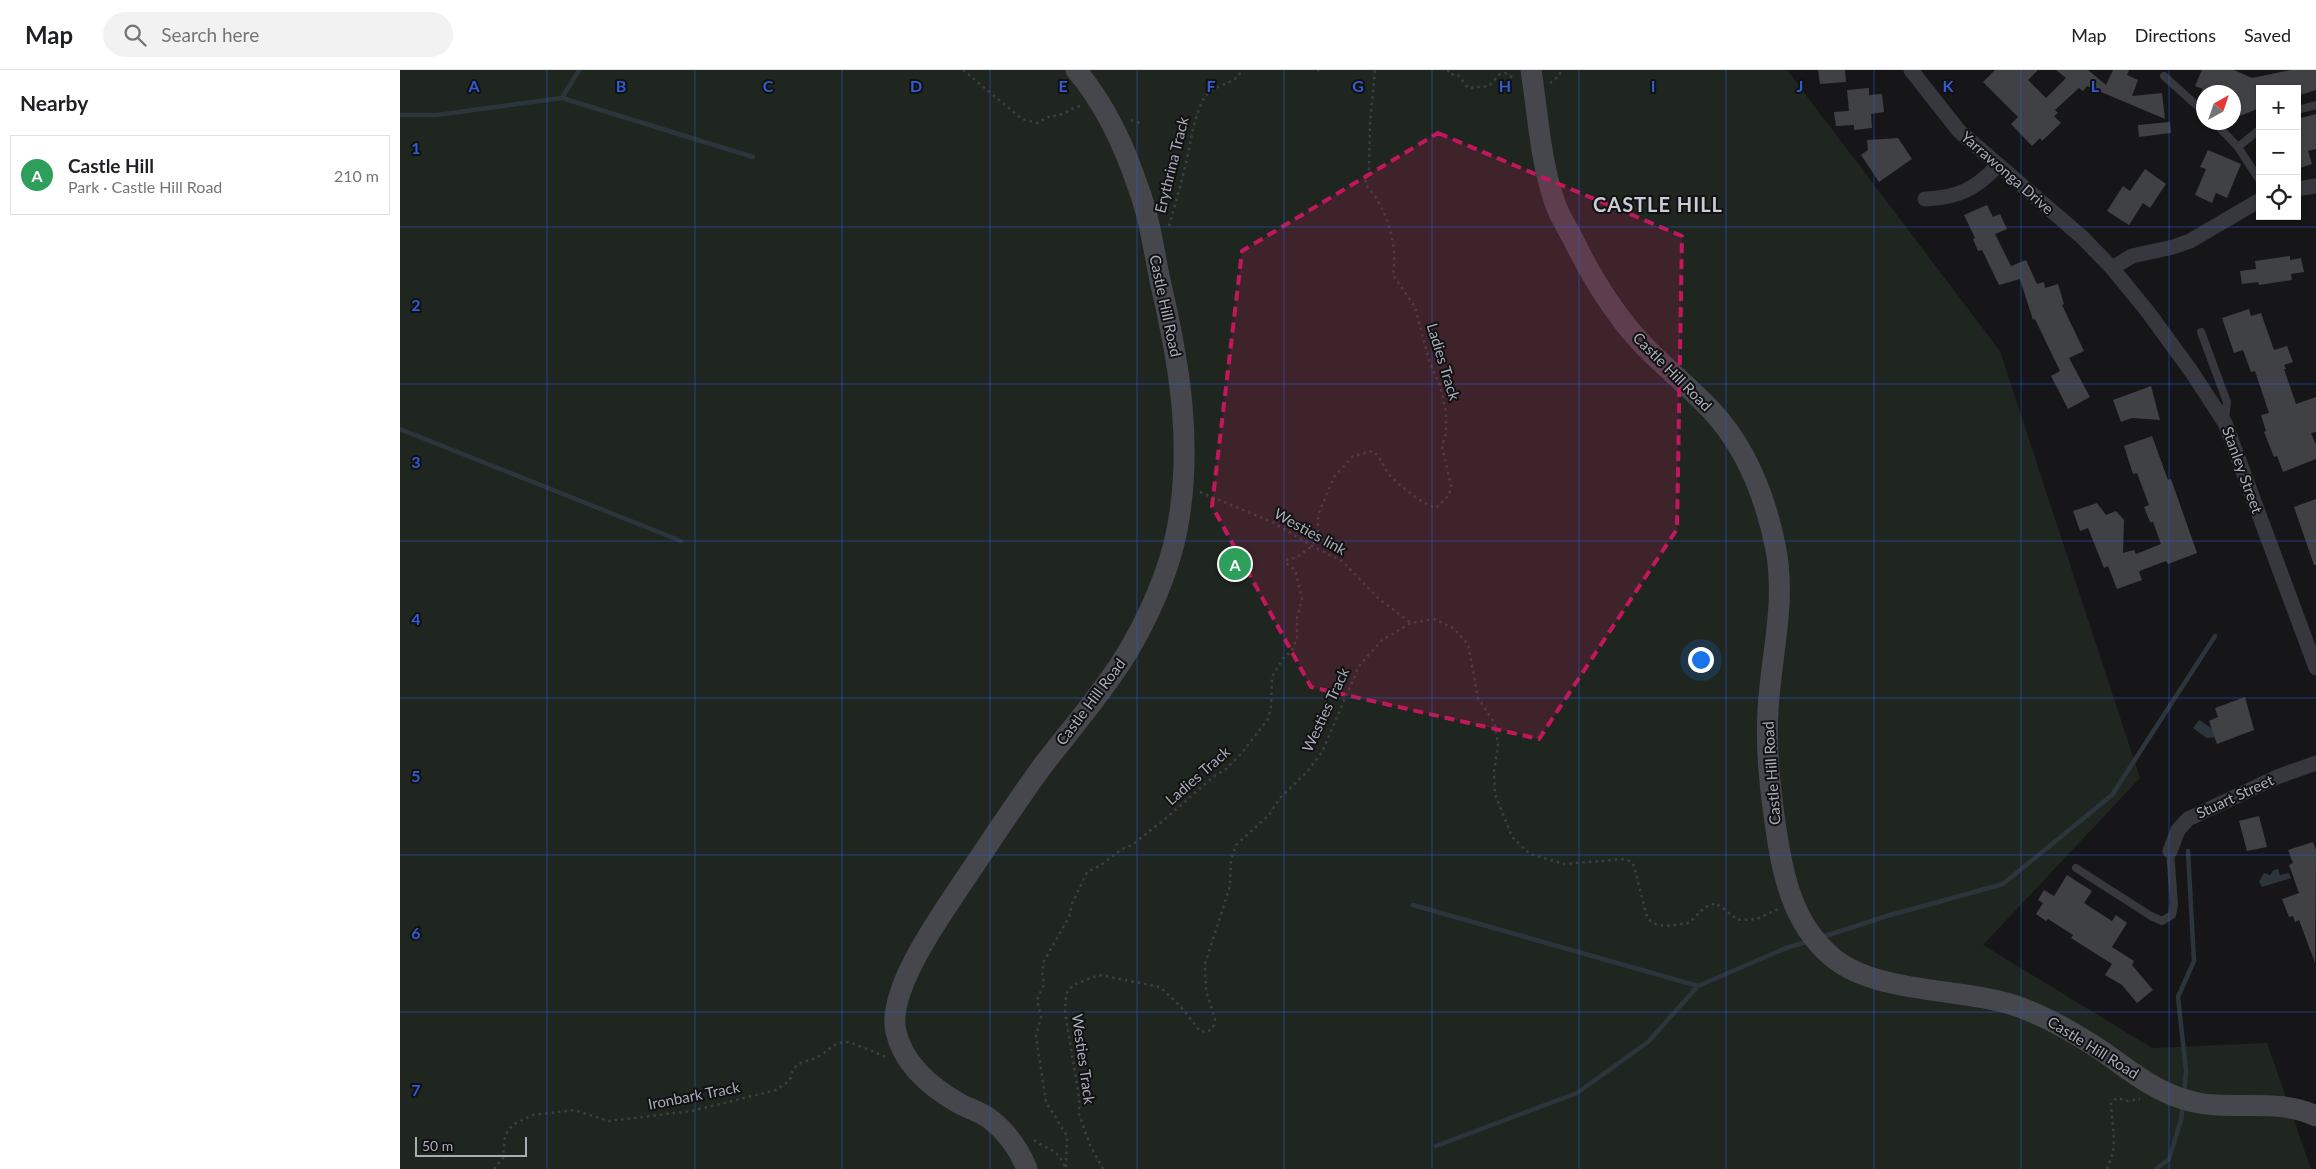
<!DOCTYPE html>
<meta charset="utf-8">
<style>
:root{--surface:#fff;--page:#f2f2f2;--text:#202124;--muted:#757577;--line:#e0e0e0;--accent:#7e622b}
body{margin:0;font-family:Lato,sans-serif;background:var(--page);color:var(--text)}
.controls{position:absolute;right:15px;top:15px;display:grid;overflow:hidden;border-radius:0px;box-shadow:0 1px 4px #0004}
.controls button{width:45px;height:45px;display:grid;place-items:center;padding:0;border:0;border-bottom:1px solid var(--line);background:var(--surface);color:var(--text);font:25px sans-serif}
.compass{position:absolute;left:1796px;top:15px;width:45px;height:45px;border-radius:50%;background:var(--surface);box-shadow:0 1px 4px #0004;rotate:40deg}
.scale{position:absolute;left:15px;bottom:12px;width:112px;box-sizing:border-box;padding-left:5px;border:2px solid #a8adb8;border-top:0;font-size:14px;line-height:18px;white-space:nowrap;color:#a8adb8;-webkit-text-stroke:4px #111113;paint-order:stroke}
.you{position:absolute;left:1300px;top:589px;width:18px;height:18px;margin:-12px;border:4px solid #fff;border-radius:50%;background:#1a73e8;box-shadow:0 0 0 8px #1a73e833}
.badge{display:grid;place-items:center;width:32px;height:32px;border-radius:50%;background:var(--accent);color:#fff;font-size:16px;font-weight:700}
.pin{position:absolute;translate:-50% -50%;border:2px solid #fff;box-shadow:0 1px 5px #0006}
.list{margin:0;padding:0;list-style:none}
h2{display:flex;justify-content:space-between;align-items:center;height:65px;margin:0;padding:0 20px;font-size:21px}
h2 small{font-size:16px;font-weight:400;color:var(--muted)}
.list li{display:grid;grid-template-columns:32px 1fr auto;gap:15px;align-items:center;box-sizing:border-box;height:80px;margin:0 10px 10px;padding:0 10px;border:1px solid var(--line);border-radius:0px}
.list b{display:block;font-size:19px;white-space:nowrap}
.list p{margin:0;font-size:16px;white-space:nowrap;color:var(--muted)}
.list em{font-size:16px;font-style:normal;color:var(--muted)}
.icon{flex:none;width:28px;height:28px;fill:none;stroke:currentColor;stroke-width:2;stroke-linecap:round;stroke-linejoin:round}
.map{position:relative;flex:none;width:1916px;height:1099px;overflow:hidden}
header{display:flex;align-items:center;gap:30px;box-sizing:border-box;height:70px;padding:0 25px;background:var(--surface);border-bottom:1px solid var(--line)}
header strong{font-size:24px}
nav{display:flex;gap:28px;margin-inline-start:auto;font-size:18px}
.search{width:350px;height:45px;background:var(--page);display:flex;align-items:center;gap:12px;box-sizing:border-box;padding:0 18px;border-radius:28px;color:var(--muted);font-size:19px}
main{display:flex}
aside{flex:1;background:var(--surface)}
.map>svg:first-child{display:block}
.green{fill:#1e261f}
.water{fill:#2c353c}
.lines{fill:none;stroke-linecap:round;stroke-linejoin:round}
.stream{stroke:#2c353c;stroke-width:4.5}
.building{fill:#404145}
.path{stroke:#3d3f44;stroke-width:2.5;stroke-dasharray:2.5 4;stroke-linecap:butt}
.lane{stroke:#37383d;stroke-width:8}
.street{stroke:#37383d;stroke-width:15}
.secondary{stroke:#45474d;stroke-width:21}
.marked{fill:#c2185b;fill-opacity:0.2;stroke:#c2185b;stroke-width:4;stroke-dasharray:10 6;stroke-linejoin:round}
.grid{fill:none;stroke:#325cd3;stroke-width:1;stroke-opacity:0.55}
.labels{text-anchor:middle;stroke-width:4;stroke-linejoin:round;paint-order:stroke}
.street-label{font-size:15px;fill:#a8adb8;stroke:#111113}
.district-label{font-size:20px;font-weight:bold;letter-spacing:1px;fill:#c9ccd4;stroke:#111113}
.grid-label{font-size:16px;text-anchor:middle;font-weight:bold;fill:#325cd3;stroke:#111113;stroke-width:4;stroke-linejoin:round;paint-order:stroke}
</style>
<header>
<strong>Map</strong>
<div class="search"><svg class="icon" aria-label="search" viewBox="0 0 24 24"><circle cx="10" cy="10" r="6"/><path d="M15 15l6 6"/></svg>Search here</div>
<nav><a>Map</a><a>Directions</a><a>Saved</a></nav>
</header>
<main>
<aside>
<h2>Nearby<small></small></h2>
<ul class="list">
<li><span class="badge" style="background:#2e9e5b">A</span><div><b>Castle Hill</b><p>Park · Castle Hill Road</p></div><em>210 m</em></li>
</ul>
</aside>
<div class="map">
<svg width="1916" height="1099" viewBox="0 0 1916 1099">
<rect width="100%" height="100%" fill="#161618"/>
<!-- green -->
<path class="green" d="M0,0H1387L1600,281L1740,708L1583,875L1752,978L1867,973L1911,1099H0Z"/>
<!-- water -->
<path class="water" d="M1799,650L1813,659L1817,667L1807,668L1793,658Z
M1878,799L1880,805L1889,803L1891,808L1862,817L1859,812L1864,803L1870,805L1874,800Z"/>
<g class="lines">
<!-- stream -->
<path class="stream" d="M162,28L353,87
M0,45H37L162,28L179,0
M0,359L281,471
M1013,835L1298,916
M1422,867L1487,846L1603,814L1712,725L1815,566
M1784,1024L1786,1001L1778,927L1794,891L1788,781
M1036,1076L1177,1023L1248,972L1298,916L1386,878L1410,871
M1756,1099L1769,1089L1781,1050L1783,1034"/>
</g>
<!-- building -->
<path class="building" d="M1418,0H1445L1446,12L1420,14Z
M1595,0H1638L1628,10L1646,28L1666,8L1656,0H1688L1706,15L1713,0H1729L1727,5L1738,10L1732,26L1762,23L1765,49L1687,16L1683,21L1679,18L1655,40L1658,43L1654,46L1661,53L1642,71L1640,68L1632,76L1611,54L1618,47L1583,12Z
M1802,0H1834L1852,8L1891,0H1916V20L1897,26V19H1860V38L1837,47L1834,22H1801L1803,19L1795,16Z
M1469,18V25L1482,24L1484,42L1471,44L1472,58L1454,60V55L1436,56L1434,42L1449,41L1447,20Z
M1916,44V79L1908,81L1912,94L1897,99V49Z
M1770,52L1771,63L1739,67L1738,55Z
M1498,68L1512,89L1479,112L1461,85L1468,80L1467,70Z
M1808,80L1841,94L1827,128L1816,123L1812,133L1795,125L1806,99L1800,97Z
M1745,99L1766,114L1750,138L1743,133L1729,155L1707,141L1723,116L1730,121Z
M1587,135L1593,147L1600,144L1607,159L1595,164L1611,196L1626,190L1637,214L1644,212L1645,218L1658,214L1664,234L1662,235L1684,281L1669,288L1690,327L1668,339L1651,306L1660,301L1635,249L1633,250L1620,209L1599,215L1582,180L1578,181L1573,169L1575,168L1564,145Z
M1890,186V190L1901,188L1904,202L1891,204L1892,210L1859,215L1858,212L1842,214L1840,201L1856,199L1855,191Z
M1849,239L1851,246L1861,243L1874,280L1887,276L1893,292L1884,295L1886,299H1884L1896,334L1916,327V362L1911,363L1916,375V389L1883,402L1877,386L1874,387L1864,362L1866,361L1861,345L1869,343L1855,301L1851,302L1843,280L1834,283L1822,248Z
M1751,316L1760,350L1732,348L1721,352L1713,330Z
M1752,366L1768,410L1771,409L1797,483L1768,494L1766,491L1742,500L1739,502L1742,510L1717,519L1708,496L1704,498L1688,458L1680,461L1673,441L1697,433L1706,445L1716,441L1724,450L1723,483L1734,480L1736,484L1761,474L1753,452H1750L1744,437L1749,435L1737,403L1733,404L1724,376Z
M1916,429V495H1914L1894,437Z
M1845,627L1854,660L1817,674L1809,651L1818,647L1815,638Z
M1859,746L1867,777L1847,781L1839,751Z
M1913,772L1916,780L1915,893L1899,850L1895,852L1893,846L1889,847L1882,829L1899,823L1889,795L1893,793L1888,780Z
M1667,805L1692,821L1684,833L1712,851L1716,845L1727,853L1712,877L1734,891L1732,895L1753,920L1737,933L1722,915L1705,905L1712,894L1671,868L1673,865L1648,849L1646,851L1636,844L1643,833L1638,830L1644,820L1654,826Z"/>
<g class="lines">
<!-- path -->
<path class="path" d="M563,0L622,49L638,53C650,44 649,48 662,44C669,41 672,37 681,36
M917,0H923
M1048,0L1049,4L1058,5L1068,18L1089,16L1100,4L1105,3L1115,9
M1150,13L1158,7L1162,0
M731,50L740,53
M769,156C775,135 781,114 786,93C791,71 793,50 803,30C811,13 837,16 841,0
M800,422L874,453L912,476L942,491L979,529L1011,553
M634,1070C650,1082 656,1076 666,1099
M666,1097L667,1066L646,1032L636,966L641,947L637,930L644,914L642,902L644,891L669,847L672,834L687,802L701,795L722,779L732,775L765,749L813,707L826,699L841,684L868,649L871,637L872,607L883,588L891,582L897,569V548L902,529L895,500L885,492L888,489L896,488L912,476L918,464V445L934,407L953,386L973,381C982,390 982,394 988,403C996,414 1024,435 1036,438L1049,425L1051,416L1042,376L1046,364V342L1040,315L1030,294L1015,237L993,205C998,174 987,137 965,114L969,98L970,53L975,0
M94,1099L103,1088L105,1066L109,1059L116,1053L133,1045L174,1040L209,1051L292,1041L376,1020L390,1010C394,988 407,994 421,985C429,980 435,972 445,972C450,971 478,984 486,987
M703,1099L690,1075L679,1044V1027L665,942L666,924L673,915L699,905L760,917L781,937L800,961L807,962L813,958L815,949L806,921L805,894L830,816L831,790L836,775L869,745L880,728L907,702L922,682L959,596L982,570L1011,553L1034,549L1053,558L1068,574L1078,628L1095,654L1098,675L1094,702L1095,724L1112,767L1130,784L1164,794L1224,789L1230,791L1234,796L1247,847C1257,861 1275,854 1289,853L1305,837L1316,833L1338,850L1357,849L1378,839
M1707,1099L1713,1083L1714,1070L1711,1033L1717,1028L1728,1031L1740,1029"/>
<!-- lane -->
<path class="lane" d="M1764,6L1804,42
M1897,40L1916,35
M1814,52L1838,77L1860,111
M1838,77L1860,59
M1801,262L1827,332L1825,349
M1676,798L1751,846L1762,851L1772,845L1774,834L1770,781"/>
<!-- street -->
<path class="street" d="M1511,0L1559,61L1682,167L1712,198L1748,242L1791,301L1825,353L1916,598
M1897,119L1916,116
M1525,129C1557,128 1576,119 1597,96
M1712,198L1732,186L1773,177L1790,171L1860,130
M1770,781L1778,760L1788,749L1877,707L1916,693"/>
<!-- secondary -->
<path class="secondary" d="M1131,0C1138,44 1140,90 1155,133C1159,145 1166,156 1172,167C1186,196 1202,224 1222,250C1247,284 1283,310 1312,341C1346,378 1365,426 1375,475C1387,530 1371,585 1368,640C1366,674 1369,710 1374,745C1381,796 1389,851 1432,887C1477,925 1565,917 1619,937C1650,948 1678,965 1705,983C1731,1002 1758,1023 1790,1031C1830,1042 1877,1027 1916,1046
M627,1099C619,1079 608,1063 590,1049C582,1043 571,1039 562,1035C533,1019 504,996 496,962C486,920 542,844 565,809C591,771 616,732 644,694C671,659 700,626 724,588C747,551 769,502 777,460C793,377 780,296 761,215C754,183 750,148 738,117C724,75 705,34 676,0"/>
</g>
<!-- marked area -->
<path class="marked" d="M1038,63L1282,166L1277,459L1139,669L911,617L812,436L842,181Z"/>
<!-- grid -->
<path class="grid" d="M147,0V1099M295,0V1099M442,0V1099M590,0V1099M737,0V1099M884,0V1099M1032,0V1099M1179,0V1099M1326,0V1099M1474,0V1099M1621,0V1099M1769,0V1099M0,157H1916M0,314H1916M0,471H1916M0,628H1916M0,785H1916M0,942H1916"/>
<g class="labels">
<!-- street labels -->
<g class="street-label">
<text transform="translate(772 95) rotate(-76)" y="5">Erythrina Track</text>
<text transform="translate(1607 103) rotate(41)" y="5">Yarrawonga Drive</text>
<text transform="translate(765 236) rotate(78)" y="5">Castle Hill Road</text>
<text transform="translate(1043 292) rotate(73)" y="5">Ladies Track</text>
<text transform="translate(1272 302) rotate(45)" y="5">Castle Hill Road</text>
<text transform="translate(1842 400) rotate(70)" y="5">Stanley Street</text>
<text transform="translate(910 462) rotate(29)" y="5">Westies link</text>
<text transform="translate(691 632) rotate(-53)" y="5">Castle Hill Road</text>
<text transform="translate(926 640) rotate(-65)" y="5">Westies Track</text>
<text transform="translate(1372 703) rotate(-94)" y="5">Castle Hill Road</text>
<text transform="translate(798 706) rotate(-41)" y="5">Ladies Track</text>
<text transform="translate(1835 727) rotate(-25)" y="5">Stuart Street</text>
<text transform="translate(1693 978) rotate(32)" y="5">Castle Hill Road</text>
<text transform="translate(683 989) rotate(82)" y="5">Westies Track</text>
<text transform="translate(294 1026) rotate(-11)" y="5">Ironbark Track</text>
</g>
<!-- district labels -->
<g class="district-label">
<text x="1258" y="142">CASTLE HILL</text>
</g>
</g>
<g class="grid-label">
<text x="74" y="22">A</text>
<text x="221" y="22">B</text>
<text x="368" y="22">C</text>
<text x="516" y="22">D</text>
<text x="663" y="22">E</text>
<text x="811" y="22">F</text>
<text x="958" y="22">G</text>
<text x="1105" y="22">H</text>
<text x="1253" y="22">I</text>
<text x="1400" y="22">J</text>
<text x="1548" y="22">K</text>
<text x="1695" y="22">L</text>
<text x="16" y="84">1</text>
<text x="16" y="241">2</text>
<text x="16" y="398">3</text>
<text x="16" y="555">4</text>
<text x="16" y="712">5</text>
<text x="16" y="869">6</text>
<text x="16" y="1026">7</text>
</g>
</svg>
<div class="controls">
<button>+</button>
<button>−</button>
<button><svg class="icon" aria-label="locate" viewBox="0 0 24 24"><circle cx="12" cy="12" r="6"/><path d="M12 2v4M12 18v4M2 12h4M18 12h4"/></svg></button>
</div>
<svg class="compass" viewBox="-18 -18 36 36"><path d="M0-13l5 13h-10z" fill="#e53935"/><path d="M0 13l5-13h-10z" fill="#757577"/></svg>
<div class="scale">50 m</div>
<div class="you"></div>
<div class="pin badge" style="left:835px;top:494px;background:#2e9e5b">A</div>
</div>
</main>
